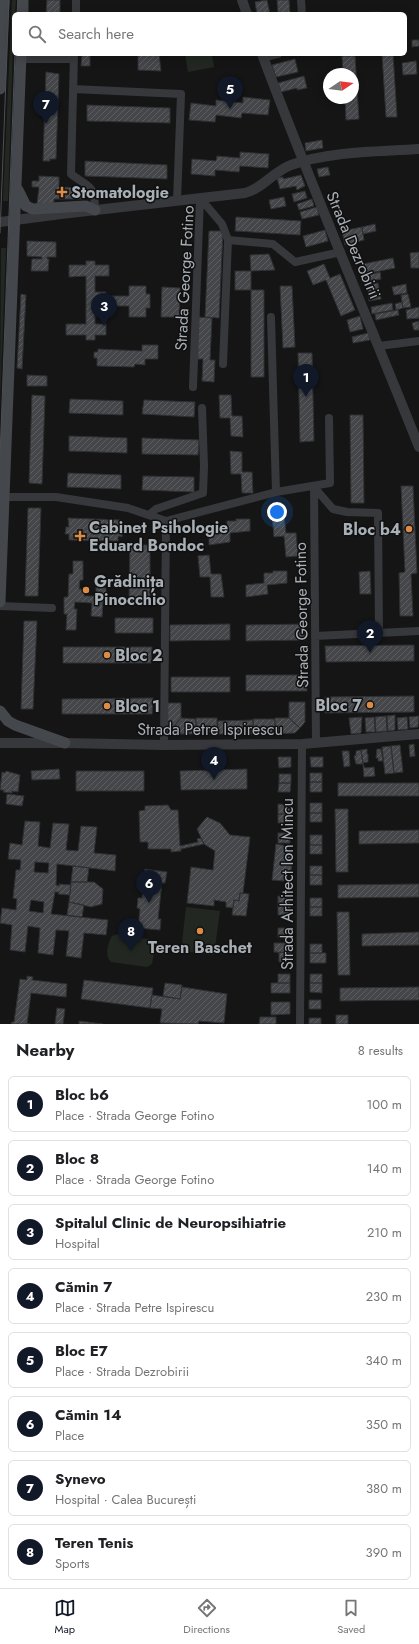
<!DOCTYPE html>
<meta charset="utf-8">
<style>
:root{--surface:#fff;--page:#f2f2f2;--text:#202124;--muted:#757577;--line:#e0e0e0;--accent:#111827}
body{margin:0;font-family:Jost,sans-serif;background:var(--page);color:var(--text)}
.compass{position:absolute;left:323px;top:68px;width:36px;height:36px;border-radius:50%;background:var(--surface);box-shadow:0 2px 10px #0003;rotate:77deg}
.you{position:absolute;left:277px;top:512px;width:14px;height:14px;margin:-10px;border:3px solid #fff;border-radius:50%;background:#1a73e8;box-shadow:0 0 0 6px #1a73e833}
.badge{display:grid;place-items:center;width:26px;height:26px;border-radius:50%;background:var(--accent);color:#fff;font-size:13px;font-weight:700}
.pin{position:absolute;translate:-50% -33px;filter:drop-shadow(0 1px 2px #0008)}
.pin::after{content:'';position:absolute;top:21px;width:14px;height:12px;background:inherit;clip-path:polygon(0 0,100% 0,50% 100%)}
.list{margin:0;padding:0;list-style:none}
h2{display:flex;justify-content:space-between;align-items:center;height:52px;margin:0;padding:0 16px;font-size:17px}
h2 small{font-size:13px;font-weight:400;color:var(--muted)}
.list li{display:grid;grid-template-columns:26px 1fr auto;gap:12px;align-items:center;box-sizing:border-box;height:56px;margin:0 8px 8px;padding:0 8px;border:1px solid var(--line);border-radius:6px}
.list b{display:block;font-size:15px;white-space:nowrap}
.list p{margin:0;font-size:13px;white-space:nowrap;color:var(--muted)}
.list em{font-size:13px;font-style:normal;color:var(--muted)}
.icon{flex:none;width:22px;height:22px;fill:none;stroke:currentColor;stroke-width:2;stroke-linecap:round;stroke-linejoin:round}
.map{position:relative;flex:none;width:419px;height:1024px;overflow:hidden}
.search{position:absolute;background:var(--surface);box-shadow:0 2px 10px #0003;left:12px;right:12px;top:12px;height:44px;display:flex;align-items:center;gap:10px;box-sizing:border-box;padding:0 14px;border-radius:6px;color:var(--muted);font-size:15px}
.sheet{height:564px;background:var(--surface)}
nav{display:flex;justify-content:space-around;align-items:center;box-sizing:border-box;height:56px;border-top:1px solid var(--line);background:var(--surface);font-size:11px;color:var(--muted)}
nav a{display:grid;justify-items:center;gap:2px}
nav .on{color:var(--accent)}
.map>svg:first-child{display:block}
.green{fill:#222821}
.building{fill:url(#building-hatch);stroke:#2f3032;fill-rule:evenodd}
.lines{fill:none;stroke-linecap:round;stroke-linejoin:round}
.minor{stroke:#36383b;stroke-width:8}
.tertiary{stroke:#36383b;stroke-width:10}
.secondary{stroke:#44474b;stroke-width:11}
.tram{stroke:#4d5054;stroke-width:1}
.poi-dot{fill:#dd8c46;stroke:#101011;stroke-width:1.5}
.labels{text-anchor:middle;stroke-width:3;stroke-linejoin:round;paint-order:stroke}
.poi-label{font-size:16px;font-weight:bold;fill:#a8afb5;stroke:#101011;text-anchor:start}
.street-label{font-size:16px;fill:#a8afb5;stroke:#101011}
</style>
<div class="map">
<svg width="419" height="1024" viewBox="0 0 419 1024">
<defs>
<pattern id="building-hatch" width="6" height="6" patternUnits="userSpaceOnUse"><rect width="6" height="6" fill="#444649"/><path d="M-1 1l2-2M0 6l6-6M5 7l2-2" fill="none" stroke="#5c5e61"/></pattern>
</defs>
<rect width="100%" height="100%" fill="#151516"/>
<!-- green -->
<path class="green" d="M12,0H16L15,14H14L8,201H3Z
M185,54H212L214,67L188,72Z
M1,248H6L0,405Z
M186,907L220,911L214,955L181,951Z
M118,934L153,940L155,947L152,964L147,967L111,962C104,956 108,943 112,936Z"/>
<!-- building -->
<path class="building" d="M47,0H60V14H46Z
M267,0L270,14H257L255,2Z
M277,0H289L290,14H278Z
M379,12L380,14H344Z
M412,40H419V46L412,47Z
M82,54H90V66H81Z
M138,54H159L161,71L138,70Z
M382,54H393L397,117H386Z
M342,56H355L359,119L346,120L345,98H353V74H343Z
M295,59L298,72L276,77L272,65Z
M416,61L417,74L403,75L402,63Z
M46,72L59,74L56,159H50V161H43Z
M304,76L307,88L297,90V88L281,92L278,83Z
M243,97L270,100L268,115L242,113L241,118L216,115L215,122L189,120L191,103L216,106V100L243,103Z
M87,105L170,108V123L87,121Z
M322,140L323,148L306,151L305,143Z
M240,152L269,154L268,168L240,166L239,172L215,170V176L191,174L192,159L216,161L217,156L240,158Z
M85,161L167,165V179L85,176Z
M328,167L330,175L319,177L317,169Z
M301,175L305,186L297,190L296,186L280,189L277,178L283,177V179Z
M39,176L59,177V187L85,188V199H54V204H37L39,188L38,187H32V181H39Z
M305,191L307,198L294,202L292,194Z
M284,197L286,206L271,209L269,200Z
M312,199L314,206L299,210L297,204Z
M317,207L319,215L302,219L300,212Z
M236,217L301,221L300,235L235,231Z
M375,224L376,231L363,234L362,227Z
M362,227L364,240L345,245L342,231Z
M325,230L328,241L306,247L303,236Z
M209,231H223L219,318L205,317Z
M27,241L56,242V257H47V259H49L48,271H31L32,259H42V257L27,256Z
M419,252V268H411L410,253Z
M269,254L275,270L251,271L250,255Z
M393,258L395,268L365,274L363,264Z
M86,261H95V265H109V276H95V292H106V296H129V286H146V294H150V308H146V317H129V306H106V310H95V324H106V335H95V340H86V335H66V324H86V276L69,277V265H86Z
M324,264L330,278L340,274L355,310L341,316L326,280L313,285L307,271Z
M235,271H251V290H235Z
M380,272L381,279L366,282L364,276Z
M378,283L379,290L368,292L367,285Z
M406,284L407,293L394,295L392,287Z
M280,286H292L295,347L283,348Z
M162,287L180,288L179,317H161Z
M251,290H264V377H251Z
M380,292L381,299L369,301L368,294Z
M21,294L26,295L22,369L17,368Z
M408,294L411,307L403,308L401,295Z
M402,302L403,308L396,310L395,304Z
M392,303L393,310L372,314L371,307Z
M419,307V318L407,319L406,310Z
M398,310L399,315L376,320L375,314Z
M360,316L363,329L350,332L347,320Z
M198,317L212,318L210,360H215L214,382L202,381L203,359H196Z
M419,321V330H414L412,323Z
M368,333L370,340L353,343L352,337Z
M142,345H158V359H145V365L135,364L134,367L97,366V358H94V352H98V349L142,351Z
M298,353H312L314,441L300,442Z
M27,375L47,376V386H27Z
M32,395L45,396L42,484L29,483Z
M219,395H231L232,416H242L243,437L231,436L230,418H220Z
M70,399L123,401V415L69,413Z
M144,400L195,402L194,417L142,414Z
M350,415H363L364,503H351Z
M69,436L127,438V453L69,451Z
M142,438L199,440L198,455L142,454Z
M230,451L242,452V472H252L253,493H242L241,474H231Z
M68,473L121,475V489L67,487Z
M143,476L194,477V492L142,490Z
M401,486H413L417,573L411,574L413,616H400L399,573L405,572Z
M28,508H41L38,596H25Z
M272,515H284L286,533H296L298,556L286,557L284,536L274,537Z
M68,518L120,520V523L123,524L122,537L118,536V541L69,540V534H65L66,527H69Z
M236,519H250V531L230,533V542L209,545V533L227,531V521H236Z
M130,545H150V602H129Z
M209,555L211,574H221L224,597H211L210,577H200L198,556Z
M73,561H83V580H80L79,589H85L84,596H96V587L106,588V602H103L102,617L91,616L92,603L75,602L74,609H77L76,630H66L67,614H64V597H68L69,574H73Z
M273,571H287V583L267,585L268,594L246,597V585L264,583V573H273Z
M370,571L371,594H360L359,572Z
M115,618H153V633H115Z
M24,621H37L33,709H21Z
M230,624V640L170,641V625Z
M306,624V640L246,641V625Z
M414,645V661L326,662L325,646Z
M63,647H152L151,663H63Z
M246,675H306L307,691H246Z
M171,677H230V692H171Z
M414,696V712L325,713V697Z
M153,698L152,714H62V699Z
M289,702H305V722L300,728L289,718Z
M166,703H181V718L172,729L166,723Z
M395,715V730L388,731L387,716Z
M386,716L387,731L376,732L375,717Z
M419,716L418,727L410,728L409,717Z
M362,717L361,733L351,734L349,718Z
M374,717L375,732H366L365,718Z
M407,717L408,729L398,730L397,718Z
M181,718L196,719V734H177L172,729Z
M196,718H217V732H196Z
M275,718H289L300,728L295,733L275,734Z
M253,719H275V733L254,734Z
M253,720V734H218V721Z
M414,744L415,756L410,757L409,745Z
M400,745L403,772L394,773L391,746Z
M391,746L394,773L385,774L382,747Z
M367,749V754H368V762L363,763L361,750Z
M377,749H381L383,761H378V758H376Z
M361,750L363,764H356L354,756L356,755V751Z
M342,751H349L350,766L344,767Z
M278,757H291V767L279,768Z
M310,757H323V767H311Z
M363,764L365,768L374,767L375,776L364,777Z
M59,769L60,779L32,780L31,771Z
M247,769V789L181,790L180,771Z
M6,771L20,775L18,792L12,791V793L3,792L4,790H0L2,772L5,773Z
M76,771H144V791H76Z
M310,773H322V782H310Z
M279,774H291V783H279Z
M310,782H322V792H310Z
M279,783H291L290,792H278Z
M338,783H419V796H338Z
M7,794L24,796L22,806L6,804Z
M310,803H322V813H310Z
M278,804L290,805V814H278Z
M168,805L171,810H178L180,846L198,842L197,839L201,838L204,844L181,849V851L171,852V849H148V842H140L139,811L145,810V806Z
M335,809H348V872H336Z
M310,813H322V822H310Z
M278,814H290V823H278Z
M207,817L220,823L230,835L250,837L243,893H240L239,901L234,900L233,908L226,907V902L214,900V906L187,903L191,867L213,870L215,851L204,844L197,829Z
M25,821L40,822L38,846L50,848L53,823L69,824L66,850L78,851L81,826L97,827L94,853L116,855L115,871L57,864L56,885L59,886V884L71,885L70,895L58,894L59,892H55L51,914L108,920L106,935L84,933L81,958L66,956L69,931L56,930L53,955L38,953L40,928L28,926L25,952L10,950L12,925L0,923L2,908L16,910L17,899L13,898L16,870H20L21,860L8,859L10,843L22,845ZM35,862L49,863L48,873L34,872ZM31,900L44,902L43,913L29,911Z
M419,830V843L359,844V831Z
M278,833H290V843H278Z
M310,835H322V845H310Z
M276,844L287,846L286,856L292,857L291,871L285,870L284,881L272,880Z
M310,845H322V854H310Z
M73,866L89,868L87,882H71Z
M310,866H322V875H310Z
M145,869L167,872L165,883H162L158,919H161L160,930L138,928L140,909L137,908L138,898H142Z
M310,875H322V885H310Z
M71,882H94L103,889L102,904L91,907L69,902Z
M419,884V897L338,898V885Z
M240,893L249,894L246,916L232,915L234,900L239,901Z
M278,896H290V906H278Z
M310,898H322V907H310Z
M69,902L84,905L82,917L67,915Z
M278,906H290V915H278Z
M310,907H322V916H310Z
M337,912H349L350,975H338Z
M278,928H290V938H278Z
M419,932V945L362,946V934Z
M274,943H291V953L274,952Z
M310,944H322V953H310Z
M279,952L291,953V962H279Z
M310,953H326V963H310Z
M278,974H290V983H278Z
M310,974H322V983H310Z
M27,976L33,977L32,980L67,984L66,997L31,993L27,1024H30H11L12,1022H14L20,979L27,980Z
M84,980L153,988L150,1008L81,999Z
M165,983L182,985L180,999L163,996Z
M271,983H290V993H271Z
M310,983H322V993L310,992Z
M182,987L227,994L224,1023L199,1021L198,1024L160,1023L162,1009L150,1008L152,995L180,999Z
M419,987V1000L340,1001V988Z
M309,1000H321V1009H309Z
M271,1002H290V1014L271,1015Z
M57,1008L65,1009L63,1024H55Z
M336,1015H348V1024H336Z
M260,1017H276V1024H259Z
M309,1018H321V1024H309Z
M79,1021L103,1024H79Z"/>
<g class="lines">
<!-- minor -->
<path class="minor" d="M301,0L302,14
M76,14V0
M74,54L71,174C89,188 95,184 95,210
M263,58L278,54
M21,59H74
M73,89L181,94L177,201
M200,198L222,224L228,240L223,364
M228,240L273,244L295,262L341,252
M271,317L276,492
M379,346L419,341
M193,387L200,198
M314,487L316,743
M314,487L333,509L347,512L378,513L379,633
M4,497H56L128,508L166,521
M149,515L156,509L203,493L204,466L202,408
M166,521L276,492L330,483L329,418
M0,606L52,608
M315,636L419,631
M164,745L166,521
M300,1024L302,744"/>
<!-- tertiary -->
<path class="tertiary" d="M242,0L247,14
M262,54C311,186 367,316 419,447
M0,222L61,214L245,193C262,189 274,171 291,165C331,151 377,152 419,149
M0,743H65L164,745L302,744L419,734"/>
<!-- secondary -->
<path class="secondary" d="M23,14V0
M0,89L4,0
M18,190L26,206L33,209L86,206L95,210
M0,602L21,54
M0,711L8,721L15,725L65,743"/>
<!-- tram -->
<path class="tram" d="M17,14L18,0
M0,233L9,0
M0,457L15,54"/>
</g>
<!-- markers -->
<g class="poi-dot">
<path d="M60 186h4v4h4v4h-4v4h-4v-4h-4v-4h4z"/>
<circle cx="409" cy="529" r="4"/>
<path d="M78 530h4v4h4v4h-4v4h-4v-4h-4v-4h4z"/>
<circle cx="86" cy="590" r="4"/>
<circle cx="107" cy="655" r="4"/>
<circle cx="370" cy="705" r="4"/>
<circle cx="107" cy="706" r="4"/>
<circle cx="200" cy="931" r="4"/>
</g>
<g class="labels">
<!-- poi labels -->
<g class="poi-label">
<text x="71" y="198">Stomatologie</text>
<text x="89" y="533">Cabinet Psihologie<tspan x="89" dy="18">Eduard Bondoc</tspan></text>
<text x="401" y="535" text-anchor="end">Bloc b4</text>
<text x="94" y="587">Grădinița<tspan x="94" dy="18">Pinocchio</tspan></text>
<text x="115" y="661">Bloc 2</text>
<text x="362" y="711" text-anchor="end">Bloc 7</text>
<text x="115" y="712">Bloc 1</text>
<text x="200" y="953" text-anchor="middle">Teren Baschet</text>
</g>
<!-- street labels -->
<g class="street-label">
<text transform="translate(354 245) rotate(67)" y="6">Strada Dezrobirii</text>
<text transform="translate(184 278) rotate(-87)" y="6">Strada George Fotino</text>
<text transform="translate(301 615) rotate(-91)" y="6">Strada George Fotino</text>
<text x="210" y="735">Strada Petre Ispirescu</text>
<text transform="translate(287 884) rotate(-90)" y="6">Strada Arhitect Ion Mincu</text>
</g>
</g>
</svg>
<svg class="compass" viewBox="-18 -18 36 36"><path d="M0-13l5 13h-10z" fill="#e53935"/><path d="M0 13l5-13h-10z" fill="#757577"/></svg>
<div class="you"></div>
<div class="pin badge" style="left:306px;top:397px">1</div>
<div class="pin badge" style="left:370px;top:653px">2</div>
<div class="pin badge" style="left:104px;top:326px">3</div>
<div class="pin badge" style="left:214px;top:780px">4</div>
<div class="pin badge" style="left:230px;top:109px">5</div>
<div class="pin badge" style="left:149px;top:903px">6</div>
<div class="pin badge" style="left:46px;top:124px">7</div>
<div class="pin badge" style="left:131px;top:951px">8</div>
<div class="search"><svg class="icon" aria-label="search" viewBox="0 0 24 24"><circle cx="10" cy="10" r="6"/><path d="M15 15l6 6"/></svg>Search here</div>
</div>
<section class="sheet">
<h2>Nearby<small>8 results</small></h2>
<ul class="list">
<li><span class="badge">1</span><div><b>Bloc b6</b><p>Place · Strada George Fotino</p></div><em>100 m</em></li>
<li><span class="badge">2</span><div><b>Bloc 8</b><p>Place · Strada George Fotino</p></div><em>140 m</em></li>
<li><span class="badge">3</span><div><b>Spitalul Clinic de Neuropsihiatrie</b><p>Hospital</p></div><em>210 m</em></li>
<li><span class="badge">4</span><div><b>Cămin 7</b><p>Place · Strada Petre Ispirescu</p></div><em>230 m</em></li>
<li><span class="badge">5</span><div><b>Bloc E7</b><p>Place · Strada Dezrobirii</p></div><em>340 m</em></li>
<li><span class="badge">6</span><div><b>Cămin 14</b><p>Place</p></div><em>350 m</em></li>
<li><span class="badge">7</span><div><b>Synevo</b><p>Hospital · Calea București</p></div><em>380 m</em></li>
<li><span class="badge">8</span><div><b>Teren Tenis</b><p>Sports</p></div><em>390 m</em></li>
</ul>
</section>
<nav>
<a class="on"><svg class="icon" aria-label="map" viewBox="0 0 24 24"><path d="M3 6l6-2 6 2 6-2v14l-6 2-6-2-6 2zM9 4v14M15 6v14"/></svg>Map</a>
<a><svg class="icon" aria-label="directions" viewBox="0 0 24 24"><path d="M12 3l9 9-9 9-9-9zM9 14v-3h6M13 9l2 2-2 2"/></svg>Directions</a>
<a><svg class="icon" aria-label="saved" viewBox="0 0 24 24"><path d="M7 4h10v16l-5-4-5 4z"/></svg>Saved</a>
</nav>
